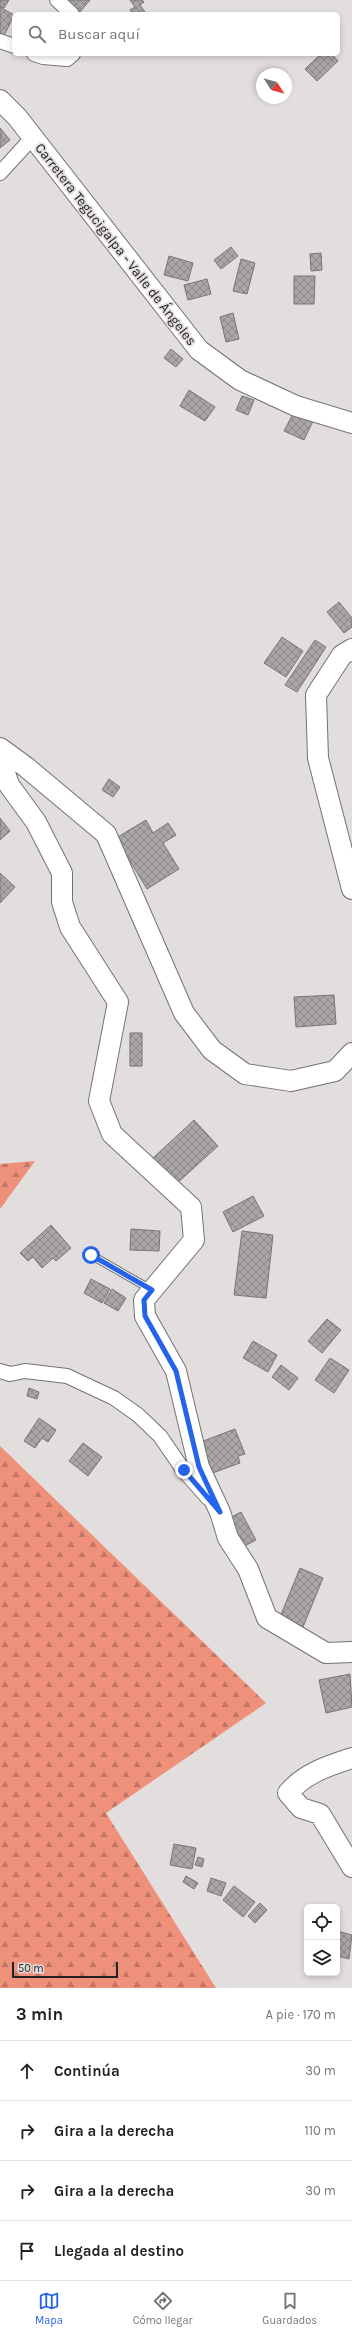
<!DOCTYPE html>
<html lang="es">
<meta charset="utf-8">
<style>
:root{--surface:#fff;--page:#f6f6f6;--text:#202124;--muted:#757577;--line:#e0e0e0;--accent:#2563eb}
body{margin:0;font-family:Karla,sans-serif;background:var(--page);color:var(--text)}
.controls{position:absolute;right:12px;bottom:12px;display:grid;overflow:hidden;border-radius:6px;box-shadow:0 2px 6px #0003}
.controls button{width:36px;height:36px;display:grid;place-items:center;padding:0;border:0;border-bottom:1px solid var(--line);background:var(--surface);color:var(--text);font:20px sans-serif}
.compass{position:absolute;left:256px;top:68px;width:36px;height:36px;border-radius:50%;background:var(--surface);box-shadow:0 2px 6px #0003;rotate:126deg}
.scale{position:absolute;left:12px;bottom:10px;width:106px;box-sizing:border-box;padding-left:4px;border:2px solid #242222;border-top:0;font-size:11px;line-height:14px;white-space:nowrap;color:#242222;-webkit-text-stroke:3px #e2dedd;paint-order:stroke}
.stop{position:absolute;width:12px;height:12px;margin:-9px;border:3px solid #2563eb;border-radius:50%;background:#fff}
.stop.end{background:#2563eb;border-color:#fff;box-shadow:0 1px 4px #0008}
.list{margin:0;padding:0;list-style:none}
h2{display:flex;justify-content:space-between;align-items:center;height:52px;margin:0;padding:0 16px;font-size:17px}
h2 small{font-size:13px;font-weight:400;color:var(--muted)}
.list li{display:grid;grid-template-columns:26px 1fr auto;gap:12px;align-items:center;box-sizing:border-box;height:60px;padding:0 16px;border-top:1px solid var(--line)}
.list b{display:block;font-size:15px;white-space:nowrap}
.list em{font-size:13px;font-style:normal;color:var(--muted)}
.icon{flex:none;width:22px;height:22px;fill:none;stroke:currentColor;stroke-width:2;stroke-linecap:round;stroke-linejoin:round}
.map{position:relative;flex:none;width:352px;height:1988px;overflow:hidden}
.search{position:absolute;background:var(--surface);box-shadow:0 2px 6px #0003;left:12px;right:12px;top:12px;height:44px;display:flex;align-items:center;gap:10px;box-sizing:border-box;padding:0 14px;border-radius:6px;color:var(--muted);font-size:15px}
.sheet{height:292px;background:var(--surface)}
nav{display:flex;justify-content:space-around;align-items:center;box-sizing:border-box;height:56px;border-top:1px solid var(--line);background:var(--surface);font-size:11px;color:var(--muted)}
nav a{display:grid;justify-items:center;gap:2px}
nav .on{color:var(--accent)}
.map>svg:first-child{display:block}
.forest{fill:url(#forest-firs)}
.building{fill:url(#building-cross-hatch);stroke:#797574}
.lines{fill:none;stroke-linecap:round;stroke-linejoin:round}
.lane-casing{stroke:#757271;stroke-width:9}
.street-casing{stroke:#757271;stroke-width:16}
.secondary-casing{stroke:#757271;stroke-width:22}
.lane{stroke:#fff;stroke-width:7}
.street{stroke:#fff;stroke-width:14}
.secondary{stroke:#fff;stroke-width:20}
.route{stroke:#2563eb;stroke-width:5}
.labels{text-anchor:middle;stroke-width:3.5;stroke-linejoin:round;paint-order:stroke}
.street-label{font-size:14px;fill:#242222;stroke:#e2dedd}
</style>
<div class="map">
<svg width="352" height="1988" viewBox="0 0 352 1988">
<defs>
<pattern id="forest-firs" width="22" height="20" patternUnits="userSpaceOnUse"><rect width="22" height="20" fill="#ef907a"/><path d="M5 1l3.5 6h-7zM16 11l3.5 6h-7z" fill="#c17564"/></pattern>
<pattern id="building-cross-hatch" width="8" height="8" patternUnits="userSpaceOnUse"><rect width="8" height="8" fill="#aaa6a5"/><path d="M0 0l8 8M0 8l8-8" fill="none" stroke="#8a8786"/></pattern>
</defs>
<rect width="100%" height="100%" fill="#e2dedd"/>
<!-- forest -->
<path class="forest" d="M35,1161L0,1209V1164Z
M0,1446L266,1703L106,1813L216,1988H0Z"/>
<!-- building -->
<path class="building" d="M0,0H9L4,8L0,6Z
M65,0H90L80,12Z
M130,0H142L144,2L140,5L145,12L133,14L130,10L135,7Z
M0,7L14,15L3,38L0,37Z
M321,54H332L338,61L317,81L305,69Z
M0,128L10,140L0,148Z
M231,247L238,256L221,269L214,260Z
M321,253L322,270L311,271L310,254Z
M169,256L193,263L188,281L164,275Z
M241,259L255,263L247,294L233,291Z
M294,276H315L314,304H294Z
M207,279L211,294L188,300L184,285Z
M233,313L239,339L226,342L220,317Z
M171,349L183,359L176,367L164,358Z
M189,390L215,407L205,421L180,406Z
M242,396L254,400L248,415L236,410Z
M295,410L314,419L304,440L284,431Z
M339,602L352,618V627L344,633L327,612Z
M282,637L303,651L286,677L264,663Z
M315,640L326,647L297,692L285,685Z
M109,779L120,787L113,797L102,790Z
M0,818L10,831L0,840Z
M146,820L153,833L168,823L176,835L163,843L179,869L147,889L116,838Z
M0,873L15,887L0,903Z
M334,995L336,1024L296,1027L294,997Z
M130,1033H142V1066H130Z
M194,1120L218,1146L175,1185L152,1159Z
M253,1196L264,1216L233,1232L223,1212Z
M51,1225L71,1248L56,1261L53,1258L42,1268L33,1257L28,1261L20,1253Z
M131,1229L160,1231L159,1251L130,1250Z
M242,1231L273,1235L266,1298L234,1295Z
M91,1279L110,1289L102,1303L84,1293Z
M112,1289L126,1298L118,1311L104,1303Z
M327,1319L341,1330L322,1353L308,1341Z
M253,1341L277,1355L268,1372L243,1358Z
M330,1358L349,1370L334,1393L315,1380Z
M281,1365L298,1378L289,1390L272,1377Z
M29,1388L39,1392L37,1399L27,1396Z
M39,1418L56,1430L48,1442L42,1438L35,1448L24,1441Z
M235,1429L245,1454L238,1456L240,1463L210,1474L198,1443Z
M83,1443L102,1457L88,1476L69,1461Z
M241,1512L256,1540L241,1548L226,1520Z
M300,1568L323,1578L303,1627L280,1617Z
M350,1674L352,1707L326,1713L319,1680Z
M174,1844L196,1848L192,1869L170,1865Z
M198,1857L204,1859L202,1867L195,1865Z
M186,1876L198,1883L194,1889L183,1882Z
M211,1878L226,1883L221,1896L207,1891Z
M234,1886L255,1902L243,1917L223,1900Z
M260,1903L267,1910L255,1923L248,1916Z
M337,1931L352,1935L349,1959L337,1956Z"/>
<g class="lines">
<defs>
<path id="lane" d="M91,1255L152,1290"/>
<path id="street" d="M57,0L72,14
M0,41L14,46
M34,54L43,57L67,59L73,54
M0,173L32,138
M0,1371L10,1374L25,1371L67,1376L114,1398L138,1415L160,1436L184,1471L208,1498"/>
<path id="secondary" d="M0,100L17,117L199,350L240,380L296,406L352,423
M352,649L342,655L316,695L318,758L352,889
M0,748L26,767L106,834L184,1013L212,1050L245,1074L291,1081L335,1071L352,1053
M5,752L4,770L9,785L36,822L62,873V902L70,927L118,1002L99,1101L112,1134L191,1207L194,1240L144,1300L145,1316L176,1371L199,1467L220,1512L228,1538L248,1569L267,1618L326,1653L352,1652
M352,1758C328,1766 305,1773 288,1793L301,1808L320,1814L352,1867"/>
</defs>
<!-- lane casing -->
<use href="#lane" class="lane-casing"/>
<!-- street casing -->
<use href="#street" class="street-casing"/>
<!-- secondary casing -->
<use href="#secondary" class="secondary-casing"/>
<!-- lane -->
<use href="#lane" class="lane"/>
<!-- street -->
<use href="#street" class="street"/>
<!-- secondary -->
<use href="#secondary" class="secondary"/>
</g>
<g class="lines">
<!-- route -->
<path class="route" d="M91,1255L152,1290L144,1300L145,1316L176,1371L199,1467L220,1512L184,1470"/>
</g>
<g class="labels">
<!-- street labels -->
<g class="street-label">
<text transform="translate(116 244) rotate(52)" y="5">Carretera Tegucigalpa - Valle de Ángeles</text>
</g>
</g>
</svg>
<div class="controls">
<button><svg class="icon" aria-label="locate" viewBox="0 0 24 24"><circle cx="12" cy="12" r="6"/><path d="M12 2v4M12 18v4M2 12h4M18 12h4"/></svg></button>
<button><svg class="icon" aria-label="layers" viewBox="0 0 24 24"><path d="M12 4l9 5-9 5-9-5zM3 14l9 5 9-5"/></svg></button>
</div>
<svg class="compass" viewBox="-18 -18 36 36"><path d="M0-13l5 13h-10z" fill="#e53935"/><path d="M0 13l5-13h-10z" fill="#757577"/></svg>
<div class="scale">50 m</div>
<div class="stop" style="left:91px;top:1255px"></div>
<div class="stop end" style="left:184px;top:1470px"></div>
<div class="search"><svg class="icon" aria-label="search" viewBox="0 0 24 24"><circle cx="10" cy="10" r="6"/><path d="M15 15l6 6"/></svg>Buscar aquí</div>
</div>
<section class="sheet">
<h2>3 min<small>A pie · 170 m</small></h2>
<ul class="list">
<li><svg class="icon" aria-label="ahead" viewBox="0 0 24 24"><path d="M12 20V5M6 11l6-6 6 6"/></svg><div><b>Continúa</b></div><em>30 m</em></li>
<li><svg class="icon" aria-label="right" viewBox="0 0 24 24"><path d="M7 20v-9h11M14 6l5 5-5 5"/></svg><div><b>Gira a la derecha</b></div><em>110 m</em></li>
<li><svg class="icon" aria-label="right" viewBox="0 0 24 24"><path d="M7 20v-9h11M14 6l5 5-5 5"/></svg><div><b>Gira a la derecha</b></div><em>30 m</em></li>
<li><svg class="icon" aria-label="arrive" viewBox="0 0 24 24"><path d="M6 21V4h12l-3 4 3 4H6"/></svg><div><b>Llegada al destino</b></div></li>
</ul>
</section>
<nav>
<a class="on"><svg class="icon" aria-label="map" viewBox="0 0 24 24"><path d="M3 6l6-2 6 2 6-2v14l-6 2-6-2-6 2zM9 4v14M15 6v14"/></svg>Mapa</a>
<a><svg class="icon" aria-label="directions" viewBox="0 0 24 24"><path d="M12 3l9 9-9 9-9-9zM9 14v-3h6M13 9l2 2-2 2"/></svg>Cómo llegar</a>
<a><svg class="icon" aria-label="saved" viewBox="0 0 24 24"><path d="M7 4h10v16l-5-4-5 4z"/></svg>Guardados</a>
</nav>
